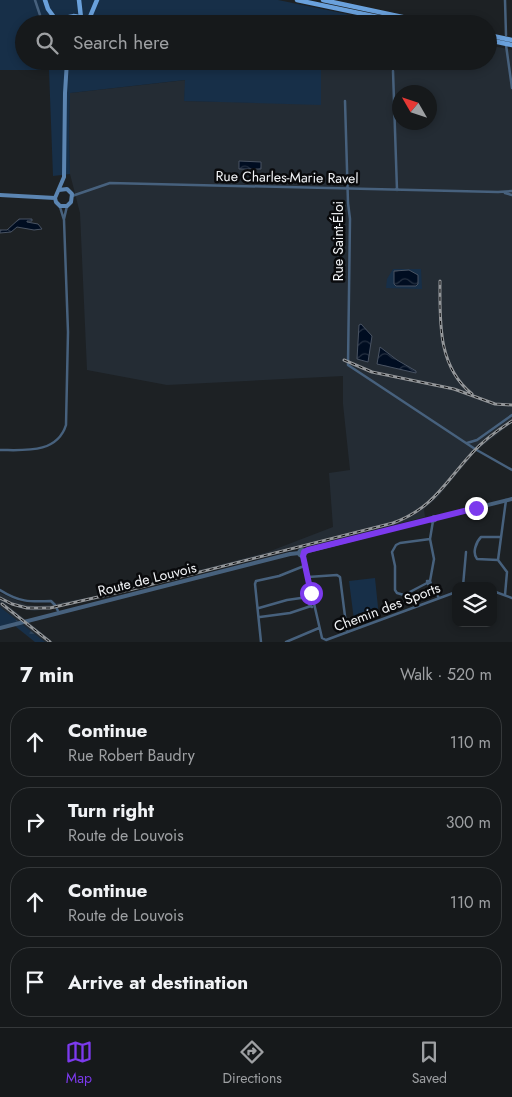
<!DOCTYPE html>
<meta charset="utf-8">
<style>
:root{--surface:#16191b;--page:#232628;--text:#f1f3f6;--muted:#9ea0a3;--line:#35383a;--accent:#7c3aed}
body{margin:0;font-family:Jost,sans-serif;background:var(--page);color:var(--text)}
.controls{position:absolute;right:15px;bottom:15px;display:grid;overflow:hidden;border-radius:10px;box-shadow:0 2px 8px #0003}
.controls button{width:45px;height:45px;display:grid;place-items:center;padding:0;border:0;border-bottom:1px solid var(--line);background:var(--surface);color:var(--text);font:25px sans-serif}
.compass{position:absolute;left:392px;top:85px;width:45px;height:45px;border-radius:50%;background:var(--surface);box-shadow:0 2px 8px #0003;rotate:309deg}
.stop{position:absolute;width:15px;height:15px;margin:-11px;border:4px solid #7c3aed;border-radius:50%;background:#fff}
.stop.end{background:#7c3aed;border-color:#fff;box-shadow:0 1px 5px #0008}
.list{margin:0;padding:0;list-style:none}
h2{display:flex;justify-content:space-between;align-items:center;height:65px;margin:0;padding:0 20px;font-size:21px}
h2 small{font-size:16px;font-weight:400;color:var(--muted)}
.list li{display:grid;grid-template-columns:32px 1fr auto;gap:15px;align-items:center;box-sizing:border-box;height:70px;margin:0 10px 10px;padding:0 10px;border:1px solid var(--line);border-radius:20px}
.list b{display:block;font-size:19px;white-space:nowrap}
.list p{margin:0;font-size:16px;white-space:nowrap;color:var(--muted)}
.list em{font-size:16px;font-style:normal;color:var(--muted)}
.icon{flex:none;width:28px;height:28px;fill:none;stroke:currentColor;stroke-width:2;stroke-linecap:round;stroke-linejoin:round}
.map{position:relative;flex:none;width:512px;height:642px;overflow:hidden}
.search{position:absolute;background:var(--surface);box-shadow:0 2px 8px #0003;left:15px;right:15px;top:15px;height:55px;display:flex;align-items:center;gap:12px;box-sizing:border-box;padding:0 18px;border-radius:28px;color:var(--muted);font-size:19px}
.sheet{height:385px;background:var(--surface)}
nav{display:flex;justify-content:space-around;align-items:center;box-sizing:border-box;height:70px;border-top:1px solid var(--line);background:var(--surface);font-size:14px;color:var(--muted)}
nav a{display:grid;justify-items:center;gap:2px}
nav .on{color:var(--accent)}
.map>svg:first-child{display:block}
.built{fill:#242c34;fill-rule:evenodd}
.green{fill:#172f48}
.forest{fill:url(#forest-firs)}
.water{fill:url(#water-waves);stroke:#495362}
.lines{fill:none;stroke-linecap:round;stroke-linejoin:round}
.minor{stroke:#47617d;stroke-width:2.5}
.tertiary{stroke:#47617d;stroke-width:4}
.secondary{stroke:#5b85b2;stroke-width:4}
.primary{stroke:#6aa1dc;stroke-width:4.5}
.rail-casing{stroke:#939699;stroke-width:3}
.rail{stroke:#090a0c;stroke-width:1;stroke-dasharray:4;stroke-linecap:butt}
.route{stroke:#7c3aed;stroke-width:6}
.labels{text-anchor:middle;stroke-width:5;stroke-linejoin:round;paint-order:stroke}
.street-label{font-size:14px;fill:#f3f5f8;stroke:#090a0c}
</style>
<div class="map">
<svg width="512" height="642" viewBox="0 0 512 642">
<defs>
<pattern id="forest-firs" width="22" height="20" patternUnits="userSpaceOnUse" patternTransform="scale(1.25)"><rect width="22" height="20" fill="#172f48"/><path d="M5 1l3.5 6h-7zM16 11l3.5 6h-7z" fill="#2e445a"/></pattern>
<pattern id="water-waves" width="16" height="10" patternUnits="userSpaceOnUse" patternTransform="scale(1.25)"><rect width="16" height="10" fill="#000d21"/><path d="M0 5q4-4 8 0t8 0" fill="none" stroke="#263142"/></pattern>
</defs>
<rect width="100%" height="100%" fill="#1d2124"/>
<!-- built -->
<path class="built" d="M347,14L393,24H346Z
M488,45L512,50V423L477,450L437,498L424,509L425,517L110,596L54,608L34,611L19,608L5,603L53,642H45L0,607V593L27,605L39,606L53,604L107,594L268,552L333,527L329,473L350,470L343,404V376L167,385L87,370L80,213L70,174L69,133L70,93L186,80L184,101L321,104V61H488ZM400,92H430V122H400Z"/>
<!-- green -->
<path class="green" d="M0,0H278L347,14L346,24H24V61H321V105L184,101L185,80L70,93L69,133L70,174L53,176L49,70H0Z
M393,269H421L422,289L386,288L387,279Z
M375,578L379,617L354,620L349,581Z"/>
<!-- forest -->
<path class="forest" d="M0,607L45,642H35L15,626L0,629Z"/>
<!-- water -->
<path class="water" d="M239,161L261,162V169H239Z
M19,219H32V221H27V222L38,224L42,229L34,230L17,227L11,232L0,233V230H7Z
M409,270L418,275V284L416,286H396L394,284V271Z
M361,324L372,336L368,362L357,359L359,325Z
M380,347L397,360L416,371V373L377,364Z"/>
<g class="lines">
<!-- minor -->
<path class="minor" d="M35,0L43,24
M505,0L506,35
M506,45L512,88
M393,71L397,190
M345,101L348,203L350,219L348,365L475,449L512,470
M505,193L512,195
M72,196L110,183L498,192L512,191
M64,219L67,206
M467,443L477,440L512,415
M0,450C24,450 57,454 66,425L68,332L64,220L60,207
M430,539L433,521
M303,556L322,638L326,640L456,592
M498,560L477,559C472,553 476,542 481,537H501
M308,577L337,575L340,577L347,632
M427,581H430L431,584H428Z
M427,583L404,595L397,593L395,590V566L392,552L396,545L400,543L430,539L434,559L430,581
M431,584L439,598
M463,586L466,552
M0,590C19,602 29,602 51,601L55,605L59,613
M493,591L512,598
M505,595L507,572L498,560L506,500
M309,596V604L312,607
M259,608L287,600L308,597
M260,617L290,613L311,606
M261,642L255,584L256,581L279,576L304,566
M286,642L319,628"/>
<!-- tertiary -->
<path class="tertiary" d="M434,517L435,520L432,521L431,519Z
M435,518L512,499
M299 553a3 3 0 1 1 6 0a3 3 0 1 1-6 0Z
M304,552L431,519
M0,628L290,554L299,553"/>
<!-- secondary -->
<path class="secondary" d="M59,190L67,189L72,194L71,202L67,206H60L56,202L55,198L64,177L65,93L67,61
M0,195L55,198"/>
<!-- primary -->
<path class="primary" d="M45,0L48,9L59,24
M79,0L81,18
M297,0L411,24
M323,0L435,24
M61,24C67,14 79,13 85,24
M87,24L97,0
M488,35L512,40
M488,40L512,45"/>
<defs>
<path id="rail" d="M440,281C440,320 437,366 472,394
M344,360L372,372L454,389L495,404L512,405
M0,598L12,604L27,608H50L133,589L393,523C434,508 445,482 473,452C484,440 498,430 512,421
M2,604L50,642"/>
</defs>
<!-- rail casing -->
<use href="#rail" class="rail-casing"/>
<!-- rail -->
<use href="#rail" class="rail"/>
</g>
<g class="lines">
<!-- route -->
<path class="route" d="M311,593L303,556L304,552L308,550L476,508"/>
</g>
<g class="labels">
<!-- street labels -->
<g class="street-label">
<text transform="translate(287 177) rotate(1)" y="5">Rue Charles-Marie Ravel</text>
<text transform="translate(338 241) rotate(-90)" y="5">Rue Saint-Éloi</text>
<text transform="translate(147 579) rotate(-14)" y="5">Route de Louvois</text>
<text transform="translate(387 607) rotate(-21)" y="5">Chemin des Sports</text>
</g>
</g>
</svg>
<div class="controls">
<button><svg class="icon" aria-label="layers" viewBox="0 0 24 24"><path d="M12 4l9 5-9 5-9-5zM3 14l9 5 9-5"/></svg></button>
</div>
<svg class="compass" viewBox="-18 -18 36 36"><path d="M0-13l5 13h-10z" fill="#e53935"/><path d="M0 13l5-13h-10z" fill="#9ea0a3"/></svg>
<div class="stop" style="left:311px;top:593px"></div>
<div class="stop end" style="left:476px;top:508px"></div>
<div class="search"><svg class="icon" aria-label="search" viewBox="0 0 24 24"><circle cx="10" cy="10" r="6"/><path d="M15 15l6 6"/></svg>Search here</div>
</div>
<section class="sheet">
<h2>7 min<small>Walk · 520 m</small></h2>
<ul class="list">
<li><svg class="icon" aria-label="ahead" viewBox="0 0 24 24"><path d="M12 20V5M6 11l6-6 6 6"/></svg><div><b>Continue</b><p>Rue Robert Baudry</p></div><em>110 m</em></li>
<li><svg class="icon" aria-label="right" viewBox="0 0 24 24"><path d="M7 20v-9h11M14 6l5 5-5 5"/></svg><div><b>Turn right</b><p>Route de Louvois</p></div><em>300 m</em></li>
<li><svg class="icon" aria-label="ahead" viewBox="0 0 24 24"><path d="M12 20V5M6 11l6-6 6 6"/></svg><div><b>Continue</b><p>Route de Louvois</p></div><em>110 m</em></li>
<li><svg class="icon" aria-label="arrive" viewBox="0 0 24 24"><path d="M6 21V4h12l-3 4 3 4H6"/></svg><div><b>Arrive at destination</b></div></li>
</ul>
</section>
<nav>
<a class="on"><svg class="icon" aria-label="map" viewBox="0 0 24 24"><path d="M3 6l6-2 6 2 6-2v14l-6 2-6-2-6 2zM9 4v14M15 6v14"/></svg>Map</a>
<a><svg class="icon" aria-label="directions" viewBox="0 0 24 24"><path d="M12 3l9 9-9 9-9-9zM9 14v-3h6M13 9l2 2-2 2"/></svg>Directions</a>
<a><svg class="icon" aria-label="saved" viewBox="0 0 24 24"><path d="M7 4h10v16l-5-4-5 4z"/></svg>Saved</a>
</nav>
